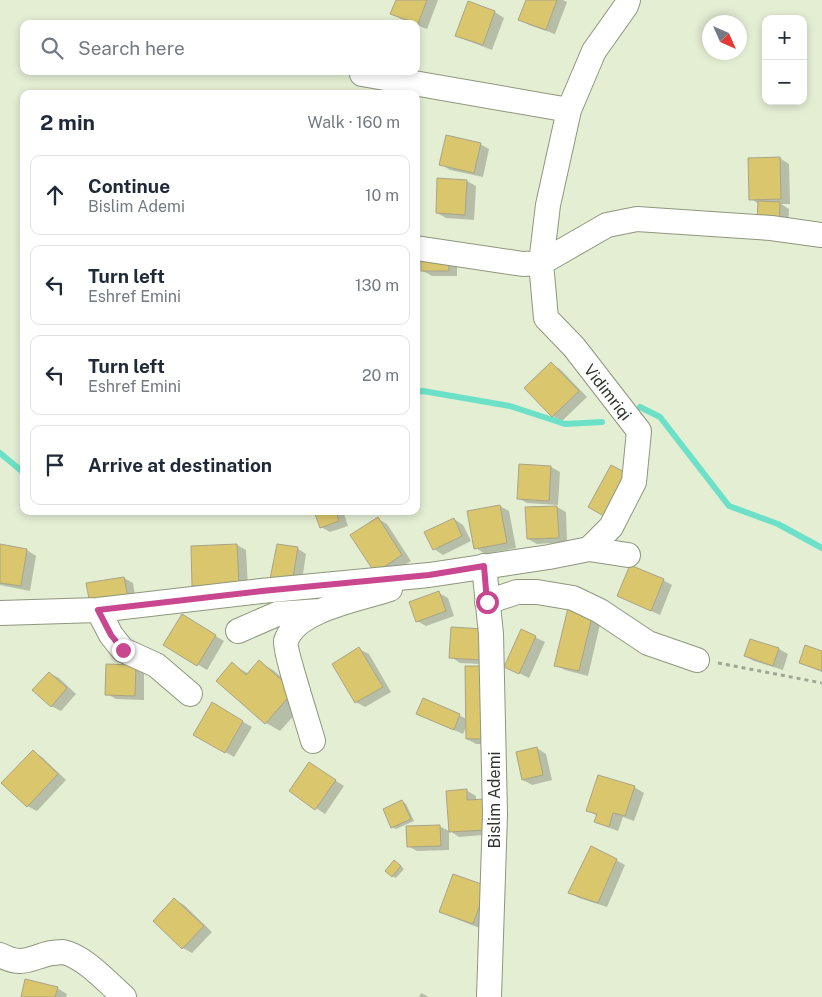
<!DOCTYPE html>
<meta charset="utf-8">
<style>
:root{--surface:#fff;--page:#f6f6f7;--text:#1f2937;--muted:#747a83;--line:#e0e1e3}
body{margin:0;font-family:"Public Sans",sans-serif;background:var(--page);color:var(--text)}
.controls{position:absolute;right:15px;top:15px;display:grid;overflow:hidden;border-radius:10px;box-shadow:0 2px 8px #0003}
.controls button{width:45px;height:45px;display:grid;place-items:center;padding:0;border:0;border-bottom:1px solid var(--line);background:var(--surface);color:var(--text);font:25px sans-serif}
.compass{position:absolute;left:702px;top:15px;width:45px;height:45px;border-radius:50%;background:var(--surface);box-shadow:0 2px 8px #0003;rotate:135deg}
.stop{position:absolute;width:15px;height:15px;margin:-11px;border:4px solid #c8478f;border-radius:50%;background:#fff}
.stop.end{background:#c8478f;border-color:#fff;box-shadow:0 1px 5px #0008}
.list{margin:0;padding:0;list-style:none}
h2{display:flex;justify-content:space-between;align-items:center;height:65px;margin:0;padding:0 20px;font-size:21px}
h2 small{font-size:16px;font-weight:400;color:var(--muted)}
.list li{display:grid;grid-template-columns:32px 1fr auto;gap:15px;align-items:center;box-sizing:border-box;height:80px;margin:0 10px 10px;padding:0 10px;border:1px solid var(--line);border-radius:10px}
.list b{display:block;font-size:19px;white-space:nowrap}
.list p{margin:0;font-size:16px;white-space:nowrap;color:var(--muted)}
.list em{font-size:16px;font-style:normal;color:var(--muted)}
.icon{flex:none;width:28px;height:28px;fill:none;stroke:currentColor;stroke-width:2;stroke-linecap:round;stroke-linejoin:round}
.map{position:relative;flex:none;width:822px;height:997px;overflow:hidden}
.search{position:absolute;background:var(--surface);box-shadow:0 2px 8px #0003;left:20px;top:20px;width:400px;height:55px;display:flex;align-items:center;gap:12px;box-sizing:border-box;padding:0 18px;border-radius:10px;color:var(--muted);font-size:19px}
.panel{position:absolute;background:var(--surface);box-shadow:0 2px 8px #0003;left:20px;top:90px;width:400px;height:425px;border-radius:10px}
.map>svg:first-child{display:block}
.shadow{fill:#0003}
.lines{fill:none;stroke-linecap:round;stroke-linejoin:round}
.stream{stroke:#6ce1c8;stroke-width:6}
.building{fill:#dac66d;stroke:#a9a489}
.street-casing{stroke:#8e977e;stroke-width:26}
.path{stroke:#9fa692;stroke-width:3;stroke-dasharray:4 4;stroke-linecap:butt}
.street{stroke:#fff;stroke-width:24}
.route{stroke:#c8478f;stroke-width:6}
.labels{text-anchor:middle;stroke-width:4;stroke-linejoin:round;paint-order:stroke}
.street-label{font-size:16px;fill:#32362c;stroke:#fff}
</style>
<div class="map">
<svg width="822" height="997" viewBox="0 0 822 997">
<rect width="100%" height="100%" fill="#e4eed3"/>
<!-- shadow -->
<path class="shadow" d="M397,0H438L427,29L401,19L392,14Z
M527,0H563L567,2L555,34L529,25L520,20Z
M469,3L495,12L504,18L492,50L466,40L457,35Z
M480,144L489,149L483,177L450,170L441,164Z
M780,158L789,164L790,204H781L789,209L788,230L759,204L751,199Z
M467,181L476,186L474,220L446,218L437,213Z
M457,260V276H432L423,271Z
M551,364L560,369L587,397L562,421L552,416Z
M551,467L560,472L558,505L527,503L518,498Z
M500,506L509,511L516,548L485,554L476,548Z
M557,507L566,512L567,542L537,544L528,539Z
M316,511H343L348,526L330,532L321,527Z
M378,519L387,524L411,561L385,577L352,535Z
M454,519L463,525L471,541L443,555L434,549Z
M0,545L27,550L36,556L30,591L0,585Z
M237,545L246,550L248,588L203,590L194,585Z
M297,548L306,554L301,587L281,584Z
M124,578L133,583L137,607L101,614Z
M663,580L672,585L660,615L618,596Z
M439,593L448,598L454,616L426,626L417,621Z
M569,609L601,620L588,676L565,670L556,665Z
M182,616L224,641L207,670L164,644Z
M522,631L545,642L529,678L515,671Z
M482,633L480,664L460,663L451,657Z
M359,649L369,654L391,692L365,707L356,702Z
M779,649L788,654L783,670L754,661L745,656Z
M822,652V672L801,663Z
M259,662L273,670L308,700L280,731L266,723L217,681L232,664L249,674Z
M135,666L144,672V700L116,699L107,694Z
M49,673L59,678L76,694L61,711L51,706Z
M424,700L467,719L495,744H476L467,739V725L463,734L418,714Z
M212,704L252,727L234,757L195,734Z
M537,748L546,754L552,780L532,785L523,780Z
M33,752L42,757L66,780L37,811L27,806Z
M318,769L344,786L325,814L290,791Z
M634,787L644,793L634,821L623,817L618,831L605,826L596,821L597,816L588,810Z
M466,790L476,796V801L496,834L459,837L450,831Z
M402,801L406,804L414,821L396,829L392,827Z
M439,826L449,831V850L417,851L408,846Z
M616,860L625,865L607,907L579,898L570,893Z
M399,864L404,869L396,878L392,876Z
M487,888L482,929L449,916L440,911Z
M175,900L184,905L212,932L192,953L183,948Z
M57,988L67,994L66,997H22Z
M421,993L429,997H419Z"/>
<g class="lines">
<!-- stream -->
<path class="stream" d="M416,392L423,391L510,406L565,424L602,422
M640,407L660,417L729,506L778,524L822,548
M0,453L24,473"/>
</g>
<!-- building -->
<path class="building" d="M396,0H427L418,24L390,14Z
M526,0H557L546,30L518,20Z
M468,1L495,11L483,45L455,36Z
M446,135L481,143L474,173L439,165Z
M780,157L781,199L749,200L748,158Z
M437,178L467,180L465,215L436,213Z
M758,201L780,202L779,225L757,224Z
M421,253H448L449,271H421Z
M551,362L579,391L552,417L524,388Z
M519,464L551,466L549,501L517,499Z
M611,465L632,476L609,519L588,507Z
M500,505L507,543L474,549L467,511Z
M557,506L559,538L527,539L525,507Z
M314,511H336L339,521L320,528Z
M378,517L402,555L375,573L350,535Z
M454,518L462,536L433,550L424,532Z
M0,544L27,549L21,586L0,583Z
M237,544L239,584L192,586L191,546Z
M277,544L298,547L292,583L270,579Z
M630,565L664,579L651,611L617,596Z
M124,577L129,603L91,609L86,583Z
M439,591L446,611L416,622L409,602Z
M568,608L593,613L579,671L554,666Z
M182,614L216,635L197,666L163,645Z
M451,627L484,629L482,660L449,658Z
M521,629L536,636L519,674L504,667Z
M750,639L779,648L773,666L744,656Z
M805,645L822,651V671L799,663Z
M359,647L383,687L355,703L332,664Z
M259,660L294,691L265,724L216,681L232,662L246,675Z
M106,664L136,665L135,696L105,695Z
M465,666H485L486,739H466Z
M49,672L67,688L51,707L32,690Z
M423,698L460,714L454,730L416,714Z
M212,702L243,721L225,753L193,735Z
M537,747L543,775L522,780L516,752Z
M33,750L58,774L27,807L1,783Z
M309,762L336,780L315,810L289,791Z
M598,775L635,786L625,816L613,813L609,827L594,822L597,814L586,811Z
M467,789V800L485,799L487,830L449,832L446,791Z
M402,800L411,819L391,828L383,809Z
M440,825L441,846L407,847L406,826Z
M591,846L617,859L598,903L568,893Z
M394,860L401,866L392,877L385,871Z
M453,874L487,886L473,924L439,912Z
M174,898L204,926L182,949L153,921Z
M25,979L58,987L55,997H21Z"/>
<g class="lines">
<defs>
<path id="street" d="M362,74L569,110
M416,248L523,264L541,263L607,225L637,219L771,228L822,235
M589,549L628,555
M484,566L491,634L495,814L489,997
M487,602L517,592H537L573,598L600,611L648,643L697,660
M98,610L111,635L123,650L156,665L190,694
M0,613L98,610L261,591L429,575L549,557L589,549L611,527L634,482L639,431L574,347L546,318L541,263L548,205L569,110L594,51L626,6L628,0
M238,631L277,614L320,611
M313,741C309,726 284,650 286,641C296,609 362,599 390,589
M0,955C23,967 29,958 51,953C55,953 59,952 63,952C84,956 108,983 124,997"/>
</defs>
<!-- street casing -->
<use href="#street" class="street-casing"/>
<!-- path -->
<path class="path" d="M718,663L822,683"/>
<!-- street -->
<use href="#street" class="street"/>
</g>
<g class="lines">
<!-- route -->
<path class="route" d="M123,650L111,635L98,610L262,591L429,575L484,566L487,602"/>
</g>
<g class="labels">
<!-- street labels -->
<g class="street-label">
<text transform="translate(608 392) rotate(52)" y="6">Vidimriqi</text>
<text transform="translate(494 800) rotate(-90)" y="6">Bislim Ademi</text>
</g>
</g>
</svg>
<div class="controls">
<button>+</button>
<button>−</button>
</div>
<svg class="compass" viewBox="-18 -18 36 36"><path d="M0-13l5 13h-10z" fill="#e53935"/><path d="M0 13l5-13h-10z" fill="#747a83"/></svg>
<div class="stop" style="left:487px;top:602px"></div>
<div class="stop end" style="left:123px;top:650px"></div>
<div class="search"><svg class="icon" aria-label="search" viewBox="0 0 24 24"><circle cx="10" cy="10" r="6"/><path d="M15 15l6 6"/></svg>Search here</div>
<section class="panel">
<h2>2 min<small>Walk · 160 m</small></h2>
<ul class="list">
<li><svg class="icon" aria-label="ahead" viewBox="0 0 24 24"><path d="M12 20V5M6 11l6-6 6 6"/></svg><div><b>Continue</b><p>Bislim Ademi</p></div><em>10 m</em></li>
<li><svg class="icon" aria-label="left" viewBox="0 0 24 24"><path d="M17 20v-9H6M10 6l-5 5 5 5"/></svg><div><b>Turn left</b><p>Eshref Emini</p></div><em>130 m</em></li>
<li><svg class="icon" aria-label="left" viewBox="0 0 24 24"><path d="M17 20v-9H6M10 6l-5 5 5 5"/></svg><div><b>Turn left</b><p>Eshref Emini</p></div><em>20 m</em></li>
<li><svg class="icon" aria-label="arrive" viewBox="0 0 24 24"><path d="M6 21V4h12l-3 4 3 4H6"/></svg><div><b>Arrive at destination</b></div></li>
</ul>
</section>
</div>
